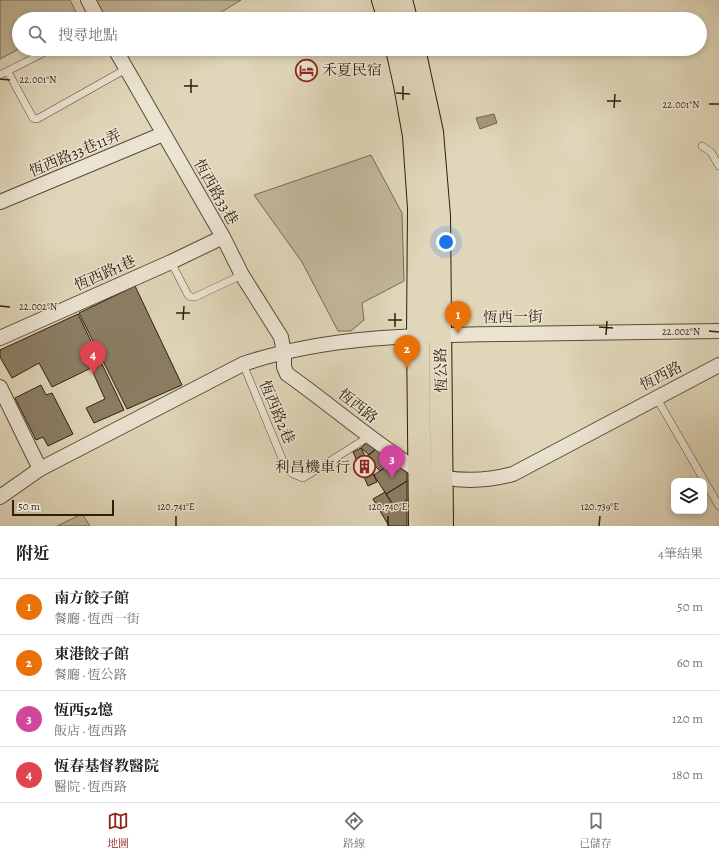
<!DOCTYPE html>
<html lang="zh-TW">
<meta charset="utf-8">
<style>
:root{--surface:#fff;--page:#f6f6f6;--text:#202124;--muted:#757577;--line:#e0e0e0;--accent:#8f2418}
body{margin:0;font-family:Alegreya,"Noto Serif TC",serif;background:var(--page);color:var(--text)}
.controls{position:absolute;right:12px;bottom:12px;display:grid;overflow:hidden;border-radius:8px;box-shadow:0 2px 6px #0003}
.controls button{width:36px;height:36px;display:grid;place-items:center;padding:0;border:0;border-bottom:1px solid var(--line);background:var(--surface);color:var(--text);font:20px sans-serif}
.scale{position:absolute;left:12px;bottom:10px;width:102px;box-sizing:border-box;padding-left:4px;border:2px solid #2f1e0a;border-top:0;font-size:11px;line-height:14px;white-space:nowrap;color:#2f1e0a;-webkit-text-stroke:3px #ebe4d2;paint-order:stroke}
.you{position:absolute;left:446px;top:242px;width:14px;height:14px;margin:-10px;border:3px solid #fff;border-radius:50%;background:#1a73e8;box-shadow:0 0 0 6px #1a73e833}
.badge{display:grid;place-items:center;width:26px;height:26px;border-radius:50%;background:var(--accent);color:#fff;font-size:13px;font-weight:700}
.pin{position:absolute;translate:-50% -33px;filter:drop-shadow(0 1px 2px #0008)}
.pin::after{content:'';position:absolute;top:21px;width:14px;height:12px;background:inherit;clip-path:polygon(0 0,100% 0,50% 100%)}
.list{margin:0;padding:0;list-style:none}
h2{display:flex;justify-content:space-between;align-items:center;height:52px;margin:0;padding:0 16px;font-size:17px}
h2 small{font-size:13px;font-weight:400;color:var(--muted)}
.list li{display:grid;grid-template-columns:26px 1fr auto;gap:12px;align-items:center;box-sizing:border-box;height:56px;padding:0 16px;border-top:1px solid var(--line)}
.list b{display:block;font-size:15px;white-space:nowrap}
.list p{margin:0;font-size:13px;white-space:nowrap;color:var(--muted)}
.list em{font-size:13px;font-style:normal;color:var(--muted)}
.icon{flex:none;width:22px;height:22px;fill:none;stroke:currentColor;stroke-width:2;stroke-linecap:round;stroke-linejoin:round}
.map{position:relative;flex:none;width:719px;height:526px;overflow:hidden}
.search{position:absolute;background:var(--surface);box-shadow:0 2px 6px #0003;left:12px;right:12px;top:12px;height:44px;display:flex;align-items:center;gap:10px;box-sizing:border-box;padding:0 14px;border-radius:22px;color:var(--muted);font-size:15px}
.sheet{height:276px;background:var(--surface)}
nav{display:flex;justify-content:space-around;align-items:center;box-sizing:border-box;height:56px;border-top:1px solid var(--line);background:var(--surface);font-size:11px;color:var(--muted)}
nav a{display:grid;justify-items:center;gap:2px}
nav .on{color:var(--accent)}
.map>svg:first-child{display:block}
.green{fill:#c2b79b;stroke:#786a52}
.water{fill:#a4977e;stroke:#756750}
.building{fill:#8b7e65;stroke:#2f1e0a}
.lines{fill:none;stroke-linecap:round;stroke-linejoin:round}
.lane-casing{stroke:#5b4c36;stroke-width:8}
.street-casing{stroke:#5b4c36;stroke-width:16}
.primary-casing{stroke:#2f1e0a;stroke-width:24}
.lane{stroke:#ebe4d2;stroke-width:7}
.street{stroke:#ebe4d2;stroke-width:14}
.primary{stroke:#e0d6b9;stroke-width:22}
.ticks{fill:none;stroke:#2f1e0a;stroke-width:1.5}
.labels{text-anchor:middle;stroke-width:3;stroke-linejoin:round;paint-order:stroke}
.poi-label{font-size:15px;fill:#2f1e0a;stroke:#ebe4d2;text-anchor:start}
.street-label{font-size:15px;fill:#2f1e0a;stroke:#ebe4d2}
.ticks-label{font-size:10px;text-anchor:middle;fill:#2f1e0a;stroke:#ebe4d2;stroke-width:3;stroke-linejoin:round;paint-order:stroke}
</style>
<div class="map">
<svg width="719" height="526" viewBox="0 0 719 526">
<rect width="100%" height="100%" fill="#e0d6b9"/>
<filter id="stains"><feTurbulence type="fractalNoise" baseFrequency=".005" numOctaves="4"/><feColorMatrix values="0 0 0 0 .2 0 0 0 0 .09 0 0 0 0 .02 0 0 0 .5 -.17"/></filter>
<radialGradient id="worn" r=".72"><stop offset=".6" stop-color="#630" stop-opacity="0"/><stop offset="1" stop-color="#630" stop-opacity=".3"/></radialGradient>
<!-- green -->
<path class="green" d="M0,0H70L78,16L72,19H19V49L0,59Z
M88,0H241L210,19H172L170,17L167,19H99Z
M371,155L402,213L404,281L362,303L364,320L351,331H338L302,262L254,195Z
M82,514L90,526H57Z"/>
<!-- water -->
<path class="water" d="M494,114L497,123L480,129L476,118Z"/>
<!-- building -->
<path class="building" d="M135,286L182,385L127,409L79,313Z
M78,314L124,410L94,423L86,408L105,399L91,368L52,387L39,363L12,378L0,357V350Z
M41,385L46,395L52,393L73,434L48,446L43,437L36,440L15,398Z
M367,442L376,449L369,455L361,448Z
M361,448L377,482L368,486L353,452Z
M376,449L393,462L380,471L366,457Z
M393,462L407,473V481L386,494L374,475Z
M407,481V500L395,508L386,494Z
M385,492L395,508L407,500V526H389L373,499Z"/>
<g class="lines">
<defs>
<path id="lane" d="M8,72L33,118L37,119L126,69
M0,75L51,49
M702,146L711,152L719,166
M171,262L188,295L191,297H195L242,275
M243,364L286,468L293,474L303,478L370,436
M656,397L719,506"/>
<path id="street" d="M88,0L98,19
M115,49L223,237L242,275L281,337L284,353V367L287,374C321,398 353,425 387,449C397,455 410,467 420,471C450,482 483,482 513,474L719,365
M0,202L163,134
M0,338L171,262L223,237
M0,387L40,469
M0,497L40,469L243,364C326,336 414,335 501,334C574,333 646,332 719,331"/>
<path id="primary" d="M383,0L389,19
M401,0L406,19
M397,49L405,85L414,136L419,208L418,335L420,526
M414,49L432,132L439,216L442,526"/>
</defs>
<!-- lane casing -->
<use href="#lane" class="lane-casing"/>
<!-- street casing -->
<use href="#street" class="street-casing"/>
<!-- primary casing -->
<use href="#primary" class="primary-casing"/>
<!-- lane -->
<use href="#lane" class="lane"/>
<!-- street -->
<use href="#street" class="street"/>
<!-- primary -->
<use href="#primary" class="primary"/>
</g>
<!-- ticks -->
<path class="ticks" d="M0,79L10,80M184,86H198M191,93V79M396,93L410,94M403,100V86M607,101H621M709,104H719M614,108L615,94M0,306L10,307M176,313H190M183,320L184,306M388,320H402M395,327V313M599,327L613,328M709,331L719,332M606,335L607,321M176,526V516M388,526V516M599,526L600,516"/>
<!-- icons -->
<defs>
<symbol id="hotel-ring" viewBox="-11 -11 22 22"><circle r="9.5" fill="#ebe4d2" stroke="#8f2418" stroke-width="1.5"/><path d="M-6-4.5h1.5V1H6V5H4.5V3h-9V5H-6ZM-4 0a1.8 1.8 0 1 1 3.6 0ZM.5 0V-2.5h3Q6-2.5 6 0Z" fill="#8f2418"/></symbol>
<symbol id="building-ring" viewBox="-11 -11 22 22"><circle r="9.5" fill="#ebe4d2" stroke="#8f2418" stroke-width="1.5"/><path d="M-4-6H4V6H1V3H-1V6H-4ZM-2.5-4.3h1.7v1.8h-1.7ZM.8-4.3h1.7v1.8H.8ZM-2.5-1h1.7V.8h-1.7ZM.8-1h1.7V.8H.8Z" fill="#8f2418"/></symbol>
</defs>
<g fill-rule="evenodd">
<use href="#hotel-ring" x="294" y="58" width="25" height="25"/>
<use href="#building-ring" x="352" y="454" width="25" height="25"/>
</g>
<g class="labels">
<!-- poi labels -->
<g class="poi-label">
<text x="322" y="75">禾夏民宿</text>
<text x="350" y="472" text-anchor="end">利昌機車行</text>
</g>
<!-- street labels -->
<g class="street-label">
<text transform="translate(75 153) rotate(-23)" y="5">恆西路33巷11弄</text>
<text transform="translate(216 192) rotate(60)" y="5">恆西路33巷</text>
<text transform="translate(105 273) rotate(-24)" y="5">恆西路1巷</text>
<text transform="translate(513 317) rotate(-1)" y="5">恆西一街</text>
<text transform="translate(441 370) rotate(-91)" y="5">恆公路</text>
<text transform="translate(661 376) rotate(-27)" y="5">恆西路</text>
<text transform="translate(358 406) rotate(38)" y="5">恆西路</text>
<text transform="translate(277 412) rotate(67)" y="5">恆西路2巷</text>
</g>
</g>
<g class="ticks-label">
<text x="38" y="83">22.001°N</text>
<text x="681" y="108">22.001°N</text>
<text x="38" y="310">22.002°N</text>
<text x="681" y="335">22.002°N</text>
<text x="176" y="510">120.741°E</text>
<text x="388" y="510">120.740°E</text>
<text x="600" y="510">120.739°E</text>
</g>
<rect width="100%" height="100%" filter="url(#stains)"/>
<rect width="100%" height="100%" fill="url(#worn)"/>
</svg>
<div class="controls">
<button><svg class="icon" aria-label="layers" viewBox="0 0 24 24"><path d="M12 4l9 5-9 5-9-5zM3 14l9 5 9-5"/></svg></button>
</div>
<div class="scale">50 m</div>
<div class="you"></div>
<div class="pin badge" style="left:458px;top:334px;background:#e8710a">1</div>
<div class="pin badge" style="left:407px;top:368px;background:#e8710a">2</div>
<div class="pin badge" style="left:392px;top:478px;background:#d1479c">3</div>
<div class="pin badge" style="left:93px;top:374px;background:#e0444e">4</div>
<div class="search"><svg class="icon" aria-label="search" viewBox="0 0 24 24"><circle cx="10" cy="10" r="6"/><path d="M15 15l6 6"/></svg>搜尋地點</div>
</div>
<section class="sheet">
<h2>附近<small>4筆結果</small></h2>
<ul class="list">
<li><span class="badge" style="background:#e8710a">1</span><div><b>南方餃子館</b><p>餐廳 · 恆西一街</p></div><em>50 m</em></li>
<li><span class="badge" style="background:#e8710a">2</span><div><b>東港餃子館</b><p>餐廳 · 恆公路</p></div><em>60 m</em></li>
<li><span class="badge" style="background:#d1479c">3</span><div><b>恆西52憶</b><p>飯店 · 恆西路</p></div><em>120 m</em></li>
<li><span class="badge" style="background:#e0444e">4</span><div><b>恆春基督教醫院</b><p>醫院 · 恆西路</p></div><em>180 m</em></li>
</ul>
</section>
<nav>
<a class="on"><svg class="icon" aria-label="map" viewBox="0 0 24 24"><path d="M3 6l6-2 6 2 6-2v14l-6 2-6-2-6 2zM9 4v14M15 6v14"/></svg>地圖</a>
<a><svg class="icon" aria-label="directions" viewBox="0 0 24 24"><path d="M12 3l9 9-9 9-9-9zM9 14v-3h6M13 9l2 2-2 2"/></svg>路線</a>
<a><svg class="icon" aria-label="saved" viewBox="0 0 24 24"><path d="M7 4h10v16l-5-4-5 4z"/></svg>已儲存</a>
</nav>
